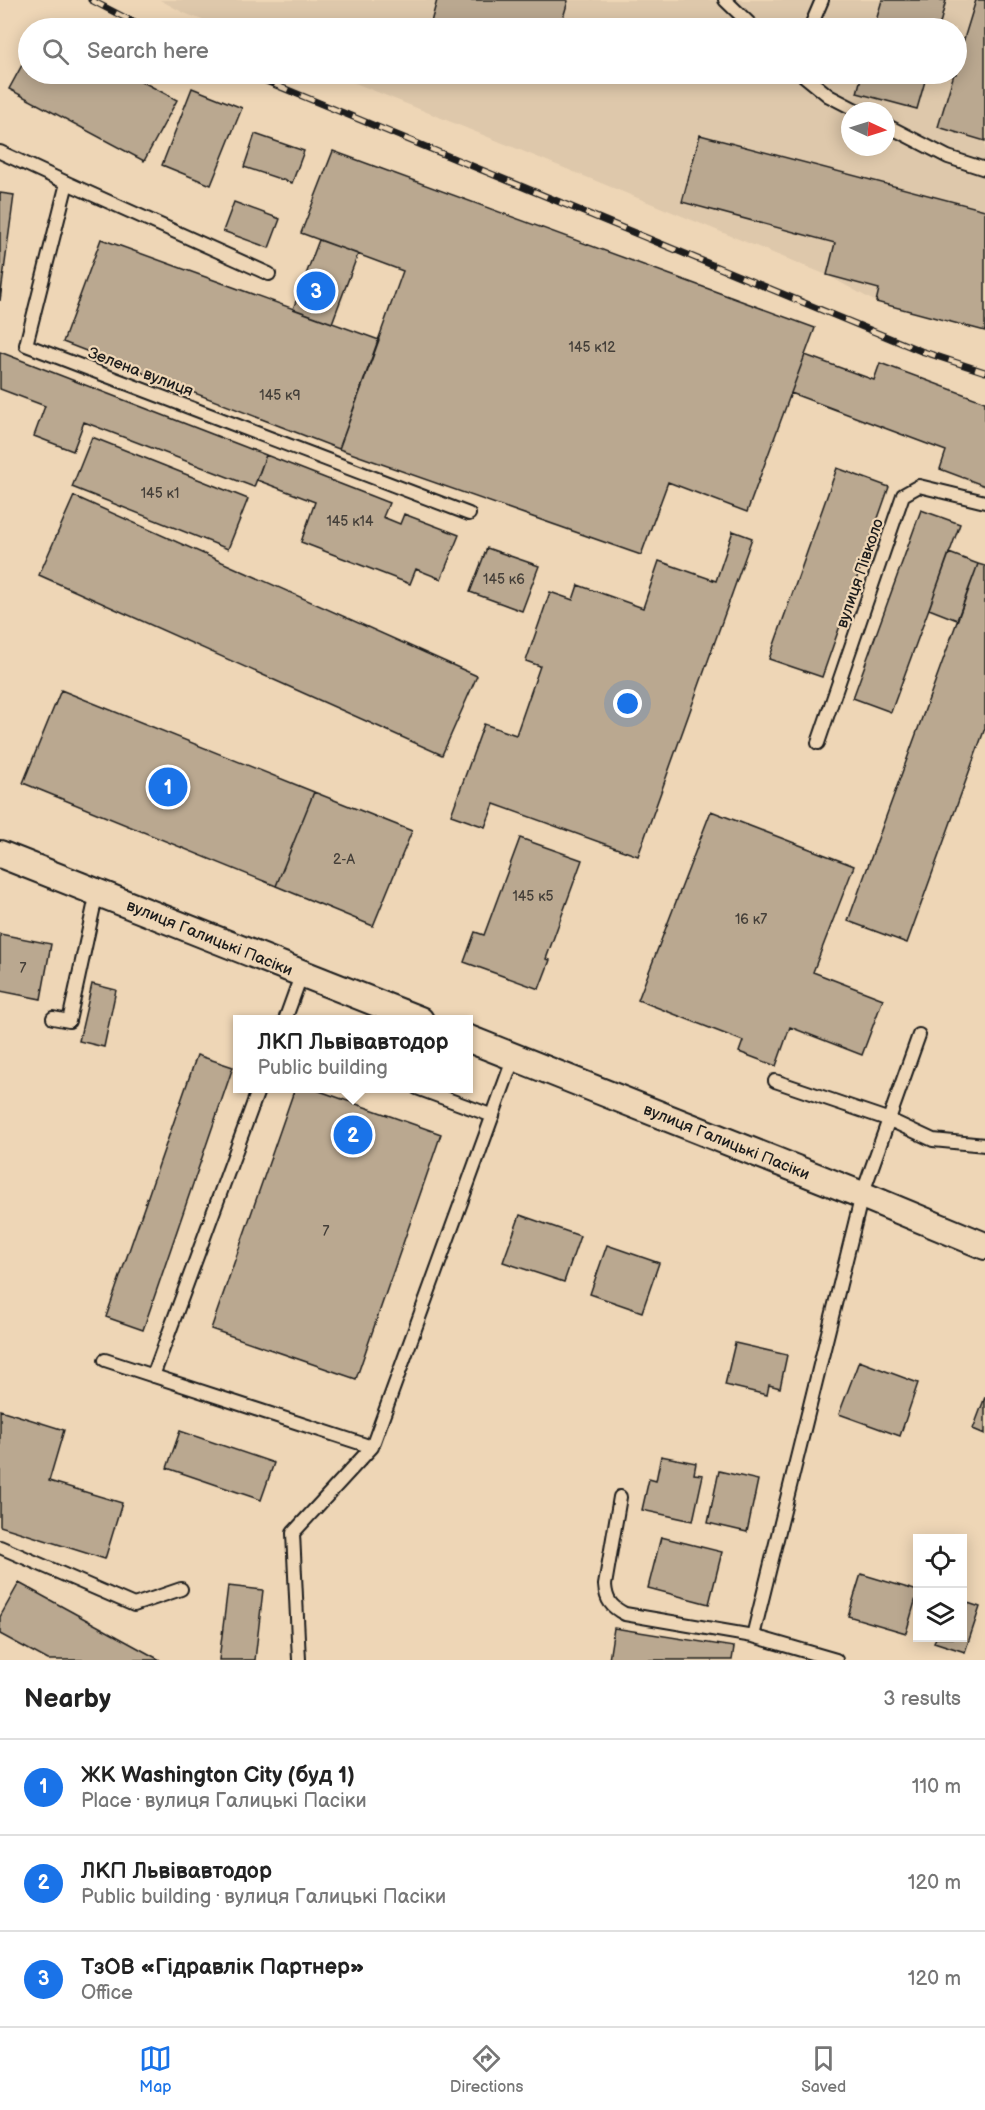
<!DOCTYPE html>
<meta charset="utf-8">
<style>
:root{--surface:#fff;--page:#f2f2f2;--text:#222;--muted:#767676;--line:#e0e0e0;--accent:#1a73e8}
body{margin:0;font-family:"Balsamiq Sans",sans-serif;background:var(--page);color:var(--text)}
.controls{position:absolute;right:18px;bottom:18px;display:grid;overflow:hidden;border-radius:0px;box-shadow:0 3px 15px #0003}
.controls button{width:54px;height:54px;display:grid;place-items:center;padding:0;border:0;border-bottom:2px solid var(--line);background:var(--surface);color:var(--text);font:30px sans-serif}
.compass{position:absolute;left:841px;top:102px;width:54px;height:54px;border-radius:50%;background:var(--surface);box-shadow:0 3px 15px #0003;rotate:94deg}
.you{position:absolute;left:628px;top:704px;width:21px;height:21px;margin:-15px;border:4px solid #fff;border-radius:50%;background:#1a73e8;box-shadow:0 0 0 9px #1a73e833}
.badge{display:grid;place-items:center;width:39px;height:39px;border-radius:50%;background:var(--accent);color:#fff;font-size:20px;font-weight:700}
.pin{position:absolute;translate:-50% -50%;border:3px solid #fff;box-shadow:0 2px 6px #0006}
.popup{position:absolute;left:233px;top:1015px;width:240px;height:78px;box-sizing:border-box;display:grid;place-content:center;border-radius:0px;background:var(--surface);filter:drop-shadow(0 2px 4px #0005);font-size:20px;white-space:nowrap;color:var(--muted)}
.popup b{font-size:22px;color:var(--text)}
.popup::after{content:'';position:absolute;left:50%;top:100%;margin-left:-12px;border:12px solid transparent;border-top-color:var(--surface)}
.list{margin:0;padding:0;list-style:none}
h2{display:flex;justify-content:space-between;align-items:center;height:78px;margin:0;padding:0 24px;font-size:26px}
h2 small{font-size:20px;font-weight:400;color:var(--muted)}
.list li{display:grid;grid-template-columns:39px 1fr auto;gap:18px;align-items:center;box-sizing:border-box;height:96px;padding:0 24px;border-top:2px solid var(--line)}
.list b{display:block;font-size:22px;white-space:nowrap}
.list p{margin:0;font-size:20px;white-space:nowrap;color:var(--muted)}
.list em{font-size:20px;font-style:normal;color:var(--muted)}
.icon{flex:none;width:33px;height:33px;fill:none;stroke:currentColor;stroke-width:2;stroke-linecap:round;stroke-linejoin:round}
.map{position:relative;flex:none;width:985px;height:1660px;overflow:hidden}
.search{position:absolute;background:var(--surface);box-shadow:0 3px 15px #0003;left:18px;right:18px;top:18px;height:66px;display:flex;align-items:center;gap:15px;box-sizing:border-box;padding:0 21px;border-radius:33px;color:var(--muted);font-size:22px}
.sheet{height:366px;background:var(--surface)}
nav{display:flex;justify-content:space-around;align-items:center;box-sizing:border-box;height:84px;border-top:2px solid var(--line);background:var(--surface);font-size:16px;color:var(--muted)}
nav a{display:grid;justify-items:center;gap:3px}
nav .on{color:var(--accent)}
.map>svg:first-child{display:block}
.built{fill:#dec8ab;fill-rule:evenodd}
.building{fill:#baa890;stroke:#1c1c1c;stroke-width:1.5}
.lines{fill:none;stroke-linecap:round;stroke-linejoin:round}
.lane-casing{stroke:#1c1c1c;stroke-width:16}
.street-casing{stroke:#1c1c1c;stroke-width:30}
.lane{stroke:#eed6b6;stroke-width:12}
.street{stroke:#eed6b6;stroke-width:26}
.rail-casing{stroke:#1c1c1c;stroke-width:7}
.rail{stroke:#eed6b6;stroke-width:4.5;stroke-dasharray:14;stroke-linecap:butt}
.labels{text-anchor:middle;stroke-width:4.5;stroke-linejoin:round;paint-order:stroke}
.number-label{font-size:14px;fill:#443f39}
.street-label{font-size:16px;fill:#1c1c1c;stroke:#eed6b6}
</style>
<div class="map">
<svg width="985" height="1660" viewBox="0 0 985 1660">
<rect width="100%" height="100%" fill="#eed6b6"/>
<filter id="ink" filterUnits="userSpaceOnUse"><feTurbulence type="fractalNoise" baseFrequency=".0167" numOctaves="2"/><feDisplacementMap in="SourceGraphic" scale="12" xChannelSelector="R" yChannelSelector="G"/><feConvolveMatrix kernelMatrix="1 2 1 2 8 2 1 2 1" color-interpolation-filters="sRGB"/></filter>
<g filter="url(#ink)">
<!-- built -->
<path class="built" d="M160,0H985V331L876,302L827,275L333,74H956V28H223L184,13ZM850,111H886V147H850Z"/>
<!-- building -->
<path class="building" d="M437,0H566L568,1L560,28H439L430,26Z
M882,0H946L939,28H874Z
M976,0H985V141L938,127L954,74H956V65Z
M28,54V74H128L177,100L144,161L9,89Z
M862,74H927L917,109L857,93Z
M192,88L242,108L211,185L162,165Z
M255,134L304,151L292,183L244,167Z
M700,135L985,210V331L876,302L879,289L827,275L835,243L682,202Z
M333,151L815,328L747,512L668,482L641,555L339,449L403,271L301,233Z
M0,193L14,195L0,301Z
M234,202L280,219L269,248L223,231Z
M101,239L379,340L339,449L63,342Z
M319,240L358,254L332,323L293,309Z
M0,352L266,455L254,487L84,422L73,451L34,436L45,406L0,389Z
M805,355L874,380L880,363L985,402V486L940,469L946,451L791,393Z
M92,437L248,499L228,549L72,487Z
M266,455L389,503L383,517L400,524L404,514L459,535L441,579L416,569L410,584L301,542L315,502L257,480Z
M837,468L889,487L822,677L769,659Z
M74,496L477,676L442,755L39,575Z
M921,510L960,524L891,712L853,698Z
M733,531L752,538L638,856L494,804L485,827L451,815L484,724L516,735L540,666L526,661L550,592L573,600L578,585L643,608L659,561L716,581Z
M487,548L539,566L522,611L470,592Z
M949,553L978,564L957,620L929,609Z
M978,564L985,566V728L907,943L848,921Z
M61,690L314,792L276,886L23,783Z
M314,792L412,831L373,926L276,886Z
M711,811L854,866L813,972L883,999L862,1055L790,1027L776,1066L739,1052L743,1041L638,1000Z
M520,838L582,860L546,959L550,960L539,989L464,962L475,932L484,935Z
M0,934L51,944L41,999L0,991Z
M92,984L116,990L104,1047L79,1041Z
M197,1055L233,1067L143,1330L106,1317Z
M295,1088H311L441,1134L356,1379L211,1329Z
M520,1215L580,1236L564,1282L503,1262Z
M607,1245L659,1263L642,1312L590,1294Z
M735,1343L787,1355L780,1388L769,1385L767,1395L725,1385Z
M859,1361L918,1383L900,1436L839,1414Z
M985,1397V1434L973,1429Z
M0,1410L64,1430L49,1481L122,1503L105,1559L0,1526Z
M180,1431L274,1463L261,1500L167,1468Z
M661,1456L696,1463L694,1474L703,1475L693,1521L642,1510L649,1479L656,1481Z
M719,1471L758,1480L747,1532L708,1523Z
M661,1537L722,1552L709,1604L648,1588Z
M861,1574L918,1591L906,1633L848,1616Z
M19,1583L160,1660H48L0,1634V1617Z
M228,1586L263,1590L255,1660H219Z
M962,1601L980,1607L965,1652L934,1642L936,1638H962Z
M614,1628L734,1647L732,1660H609Z"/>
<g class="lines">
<defs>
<path id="lane" d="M725,0L754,28
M810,28L822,0
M802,74L829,96L858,111
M886,125L948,157L985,169
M0,152L67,183L26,345L469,514
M67,183L269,274
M818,743L903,495L919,486L985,502
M53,1018L69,1021L97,892
M285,1020L302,973
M775,1081L890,1120L933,1140L985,1145
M417,1088L493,1116
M105,1360L372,1447
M153,1376L259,1088
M620,1497L605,1585C606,1600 611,1607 625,1614L753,1636L862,1195L919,1035
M0,1547L134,1605L181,1589
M753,1636L836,1660
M299,1660L293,1533L372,1447L514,1057"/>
<path id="street" d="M0,854L420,1020
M469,1039L862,1195L985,1246"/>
</defs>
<!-- lane casing -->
<use href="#lane" class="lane-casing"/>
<!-- street casing -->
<use href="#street" class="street-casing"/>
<!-- lane -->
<use href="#lane" class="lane"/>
<!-- street -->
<use href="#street" class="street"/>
<defs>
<path id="rail" d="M91,0L145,28
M249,74L921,351L985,372"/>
</defs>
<!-- rail casing -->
<use href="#rail" class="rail-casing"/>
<!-- rail -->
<use href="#rail" class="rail"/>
</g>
</g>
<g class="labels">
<!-- number labels -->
<g class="number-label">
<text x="592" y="352">145 к12</text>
<text x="280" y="400">145 к9</text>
<text x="160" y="498">145 к1</text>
<text x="350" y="526">145 к14</text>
<text x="504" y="584">145 к6</text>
<text x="344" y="864">2-А</text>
<text x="533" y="901">145 к5</text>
<text x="751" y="924">16 к7</text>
<text x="23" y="973">7</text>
<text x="326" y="1236">7</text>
</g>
<!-- street labels -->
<g class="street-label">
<text transform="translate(141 371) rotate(21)" y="6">Зелена вулиця</text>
<text transform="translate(859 573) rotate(-71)" y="6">вулиця Півколо</text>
<text transform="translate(210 937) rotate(22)" y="6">вулиця Галицькі Пасіки</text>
<text transform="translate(727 1141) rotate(22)" y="6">вулиця Галицькі Пасіки</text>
</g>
</g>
</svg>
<div class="controls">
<button><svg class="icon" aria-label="locate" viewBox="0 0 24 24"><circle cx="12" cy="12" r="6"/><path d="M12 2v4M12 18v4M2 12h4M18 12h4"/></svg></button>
<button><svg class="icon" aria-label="layers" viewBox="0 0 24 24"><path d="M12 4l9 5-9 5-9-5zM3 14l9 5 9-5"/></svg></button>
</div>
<svg class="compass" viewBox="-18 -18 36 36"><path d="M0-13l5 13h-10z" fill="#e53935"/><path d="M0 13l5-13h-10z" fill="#767676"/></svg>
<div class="you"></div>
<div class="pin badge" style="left:168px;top:787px">1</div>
<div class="pin badge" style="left:353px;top:1135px">2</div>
<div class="popup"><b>ЛКП Львівавтодор</b>Public building</div>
<div class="pin badge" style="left:316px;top:291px">3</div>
<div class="search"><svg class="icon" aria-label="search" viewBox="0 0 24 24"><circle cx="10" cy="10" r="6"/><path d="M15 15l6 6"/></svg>Search here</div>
</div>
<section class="sheet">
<h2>Nearby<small>3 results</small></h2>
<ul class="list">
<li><span class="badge">1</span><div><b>ЖК Washington City (буд 1)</b><p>Place · вулиця Галицькі Пасіки</p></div><em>110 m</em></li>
<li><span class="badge">2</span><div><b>ЛКП Львівавтодор</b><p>Public building · вулиця Галицькі Пасіки</p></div><em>120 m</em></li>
<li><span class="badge">3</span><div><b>ТзОВ «Гідравлік Партнер»</b><p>Office</p></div><em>120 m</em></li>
</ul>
</section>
<nav>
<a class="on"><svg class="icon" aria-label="map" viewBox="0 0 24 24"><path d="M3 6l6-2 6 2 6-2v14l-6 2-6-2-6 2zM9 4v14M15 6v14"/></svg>Map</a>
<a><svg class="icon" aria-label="directions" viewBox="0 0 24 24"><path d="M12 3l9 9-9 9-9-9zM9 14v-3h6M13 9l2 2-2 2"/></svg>Directions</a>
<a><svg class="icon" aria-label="saved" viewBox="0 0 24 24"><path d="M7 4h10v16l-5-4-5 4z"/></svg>Saved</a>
</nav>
